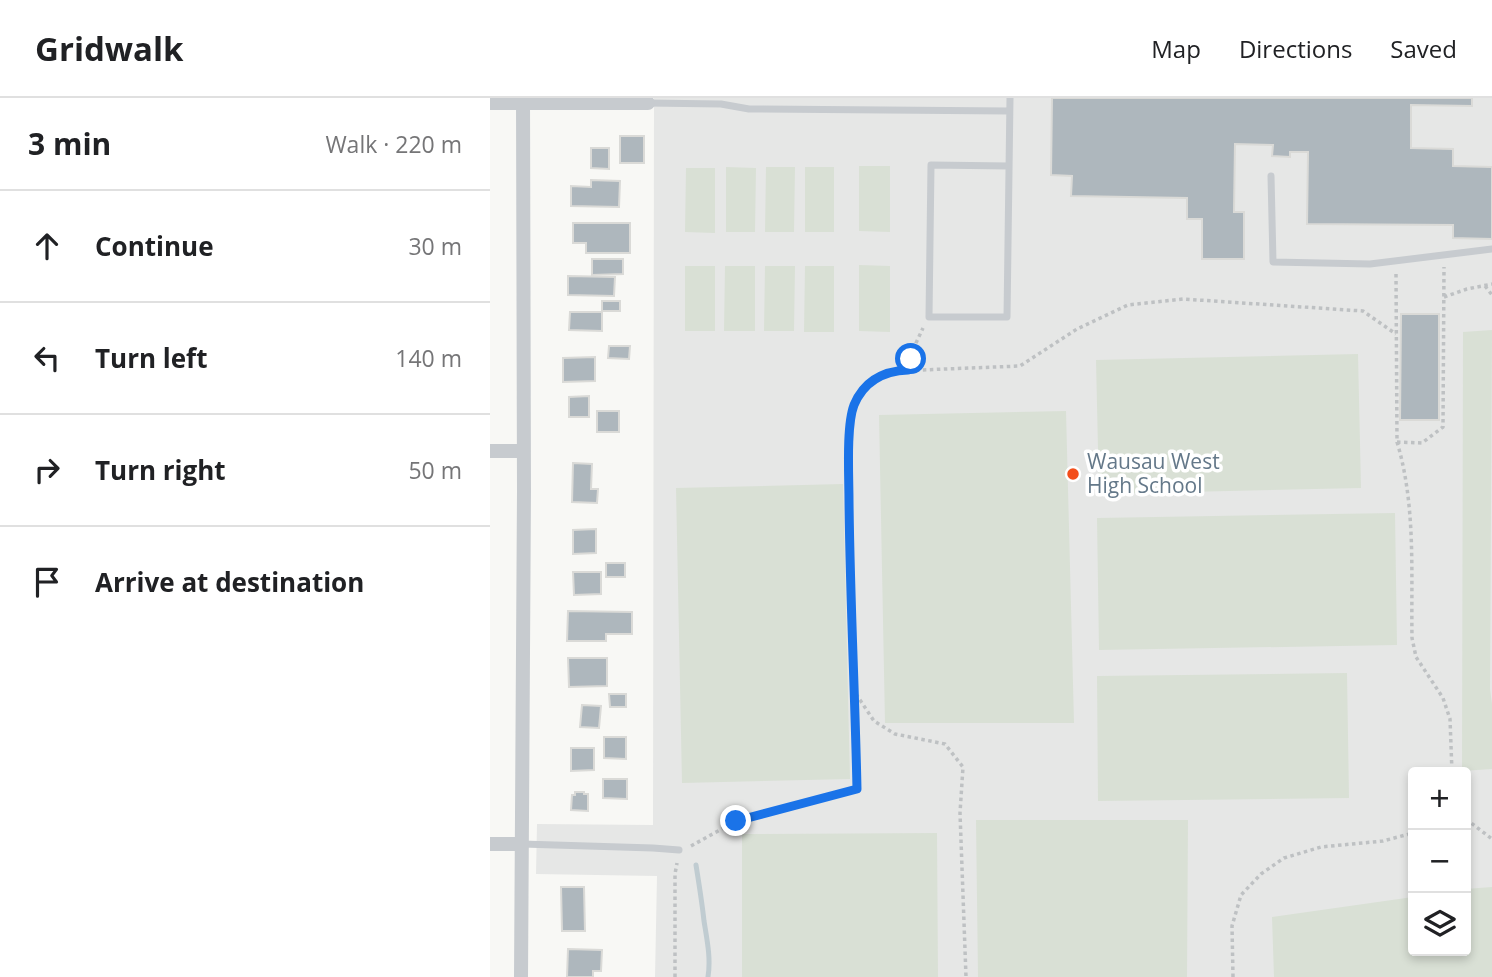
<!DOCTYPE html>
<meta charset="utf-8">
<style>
:root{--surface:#fff;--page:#f2f2f2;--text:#202124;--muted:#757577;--line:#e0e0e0}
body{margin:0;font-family:"Open Sans",sans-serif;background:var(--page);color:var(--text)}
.controls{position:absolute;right:21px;bottom:21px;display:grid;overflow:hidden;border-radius:7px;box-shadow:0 4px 10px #0003}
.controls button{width:63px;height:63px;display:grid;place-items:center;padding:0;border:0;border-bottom:2px solid var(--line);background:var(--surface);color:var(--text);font:35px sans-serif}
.stop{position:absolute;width:21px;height:21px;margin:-16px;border:5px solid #1a73e8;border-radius:50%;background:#fff}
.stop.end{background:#1a73e8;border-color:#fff;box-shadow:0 2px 7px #0008}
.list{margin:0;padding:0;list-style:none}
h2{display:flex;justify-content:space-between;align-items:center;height:91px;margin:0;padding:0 28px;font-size:30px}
h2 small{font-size:23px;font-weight:400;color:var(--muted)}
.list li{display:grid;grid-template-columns:46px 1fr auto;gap:21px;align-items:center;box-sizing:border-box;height:112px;padding:0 28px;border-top:2px solid var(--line)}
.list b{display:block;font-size:26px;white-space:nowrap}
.list em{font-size:23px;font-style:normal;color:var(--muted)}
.icon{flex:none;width:38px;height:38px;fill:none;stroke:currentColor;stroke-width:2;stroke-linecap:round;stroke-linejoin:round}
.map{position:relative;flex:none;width:1002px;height:879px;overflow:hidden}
header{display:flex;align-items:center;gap:42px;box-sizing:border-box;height:98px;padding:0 35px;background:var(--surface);border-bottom:2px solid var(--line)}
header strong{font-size:33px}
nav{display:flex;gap:38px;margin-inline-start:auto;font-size:24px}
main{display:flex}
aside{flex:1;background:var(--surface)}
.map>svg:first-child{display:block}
.built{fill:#e6e7e6;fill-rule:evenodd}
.green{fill:#d9e0d5}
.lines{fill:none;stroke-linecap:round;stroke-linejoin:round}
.stream{stroke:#c0ccd1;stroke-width:5}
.building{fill:#aeb7bd;stroke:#dadad7;stroke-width:2}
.path{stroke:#bec1c3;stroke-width:3.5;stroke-dasharray:3.5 3.5;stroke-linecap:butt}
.service{stroke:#c7cbcf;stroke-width:7}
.minor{stroke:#c7cbcf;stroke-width:14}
.route{stroke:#1a73e8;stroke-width:9}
.poi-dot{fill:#f34d1a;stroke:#fff;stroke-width:2.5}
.labels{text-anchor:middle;stroke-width:7;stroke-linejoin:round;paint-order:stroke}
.poi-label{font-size:21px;fill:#647889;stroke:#fff;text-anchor:start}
</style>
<header>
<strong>Gridwalk</strong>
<nav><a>Map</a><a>Directions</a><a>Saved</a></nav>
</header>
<main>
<aside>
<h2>3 min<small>Walk · 220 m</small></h2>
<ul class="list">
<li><svg class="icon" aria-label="ahead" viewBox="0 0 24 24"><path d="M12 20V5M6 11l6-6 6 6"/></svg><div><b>Continue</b></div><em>30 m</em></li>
<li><svg class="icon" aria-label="left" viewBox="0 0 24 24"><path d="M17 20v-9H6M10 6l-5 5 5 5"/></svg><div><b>Turn left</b></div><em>140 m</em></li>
<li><svg class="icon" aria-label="right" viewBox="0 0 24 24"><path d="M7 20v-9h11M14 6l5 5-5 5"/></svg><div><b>Turn right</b></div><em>50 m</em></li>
<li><svg class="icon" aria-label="arrive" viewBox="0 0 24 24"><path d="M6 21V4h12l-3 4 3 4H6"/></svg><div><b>Arrive at destination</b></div></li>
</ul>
</aside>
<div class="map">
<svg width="1002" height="879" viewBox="0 0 1002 879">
<rect width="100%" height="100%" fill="#f8f8f5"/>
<!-- built -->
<path class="built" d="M164,0H1002V879H165L167,778L46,776L47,726L163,727ZM923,674H976V853H923Z"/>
<!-- green -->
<path class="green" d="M369,68H400V134L369,133Z
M236,69L266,70L265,134H236Z
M276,69H305L304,134H275Z
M315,69H344V134H315Z
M196,70H225V135L195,134Z
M369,167L400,168V234L369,233Z
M195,168H225V233H195Z
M235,168H265V233H234Z
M275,168H305L304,233H274Z
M315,168H344V234H314Z
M1002,232L1000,591L1002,606V671L972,673L973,234Z
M868,256L871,390L609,396L606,262Z
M576,313L584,625H395L389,317Z
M353,386L360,681L192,685L186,390Z
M905,415L907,547L609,552L607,420Z
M857,575L859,700L608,703L607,578Z
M486,722H698L697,879H488Z
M447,735L448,879H252V736Z
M1002,789V879H784L782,819L923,799V853H976V791Z"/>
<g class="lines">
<!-- stream -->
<path class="stream" d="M206,767C209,786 212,804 214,823C217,842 221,860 218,879"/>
</g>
<!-- building -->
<path class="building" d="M562,0H982V8L921,7V50L963,51V68L1002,69V141L963,140V127L817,126L818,54H800V59L782,58L783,47L745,46L744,114H754V161H712V121H697V100L581,98L582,78L561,77Z
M130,38H154V65H130Z
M101,50H119V71L101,70Z
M101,82L130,83L129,109L81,108V88L101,89Z
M83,125H140V155H96V145H83Z
M102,161H133V176L102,177Z
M78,178L125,179L124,198L78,197Z
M112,203H130V213H112Z
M80,214H112V233L79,232Z
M911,216H949V322H910Z
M119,248H140L139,261L118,260Z
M105,259V283L73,284V260Z
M99,298V319H79V299Z
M107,313H129V334H107Z
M83,365L102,366L101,391H108L107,405L82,404Z
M106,431V455L83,456V432Z
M116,465H135V479H116Z
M83,474H111V496L84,497Z
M78,513L142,514V536H116V543H77Z
M78,560H117V588L79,589Z
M119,596H136V609H120Z
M92,607L111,608L109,630L90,629Z
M114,639H136V661L114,660Z
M81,650H104V672L81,673Z
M113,681H137V701L113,700Z
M85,694H94V696H98V713L81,712L82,697H85Z
M71,789H94L95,833H72Z
M78,851L112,852L111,873H103V879H77Z"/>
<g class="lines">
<!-- path -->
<path class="path" d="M906,176L907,344C926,407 921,475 922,540L926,559L953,600L960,621L962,674
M995,188L1002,197
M954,199L977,191L1002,186
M418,272L426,245L433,230
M907,344L932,345L953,329L954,169
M366,596L384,623L405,636L455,646L473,669L470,715L476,879
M976,721L1002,741
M201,748L246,723L367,691C365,597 360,504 360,411C359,383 356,335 364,309C370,289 386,278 406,273L530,268L587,231L638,207L693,201L873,213L906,236
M976,755V779
M185,879V776L187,765
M743,879L742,828L751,797L771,776L794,760L831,749L893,743L923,735"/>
<!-- service -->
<path class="service" d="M158,5L231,6L259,11L519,13
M519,68L441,67L439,219H517L520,0
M781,78L783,164L880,166L1002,151
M32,746L163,750L189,752"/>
<!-- minor -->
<path class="minor" d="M0,5H158
M0,353H34
M0,746H31
M31,879L34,392L33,0"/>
</g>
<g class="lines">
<!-- route -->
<path class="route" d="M246,723L367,691C365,595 360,499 359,403C359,379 356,328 364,307C374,283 393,273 418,272L421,261"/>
</g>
<!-- markers -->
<circle class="poi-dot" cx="583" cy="376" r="7"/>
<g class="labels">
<!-- poi labels -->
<g class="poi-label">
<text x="597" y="371">Wausau West<tspan x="597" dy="24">High School</tspan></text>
</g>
</g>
</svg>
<div class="controls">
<button>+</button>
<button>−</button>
<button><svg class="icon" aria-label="layers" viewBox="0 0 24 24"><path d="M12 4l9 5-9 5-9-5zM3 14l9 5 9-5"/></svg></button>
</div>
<div class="stop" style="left:421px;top:261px"></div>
<div class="stop end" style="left:246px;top:723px"></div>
</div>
</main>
